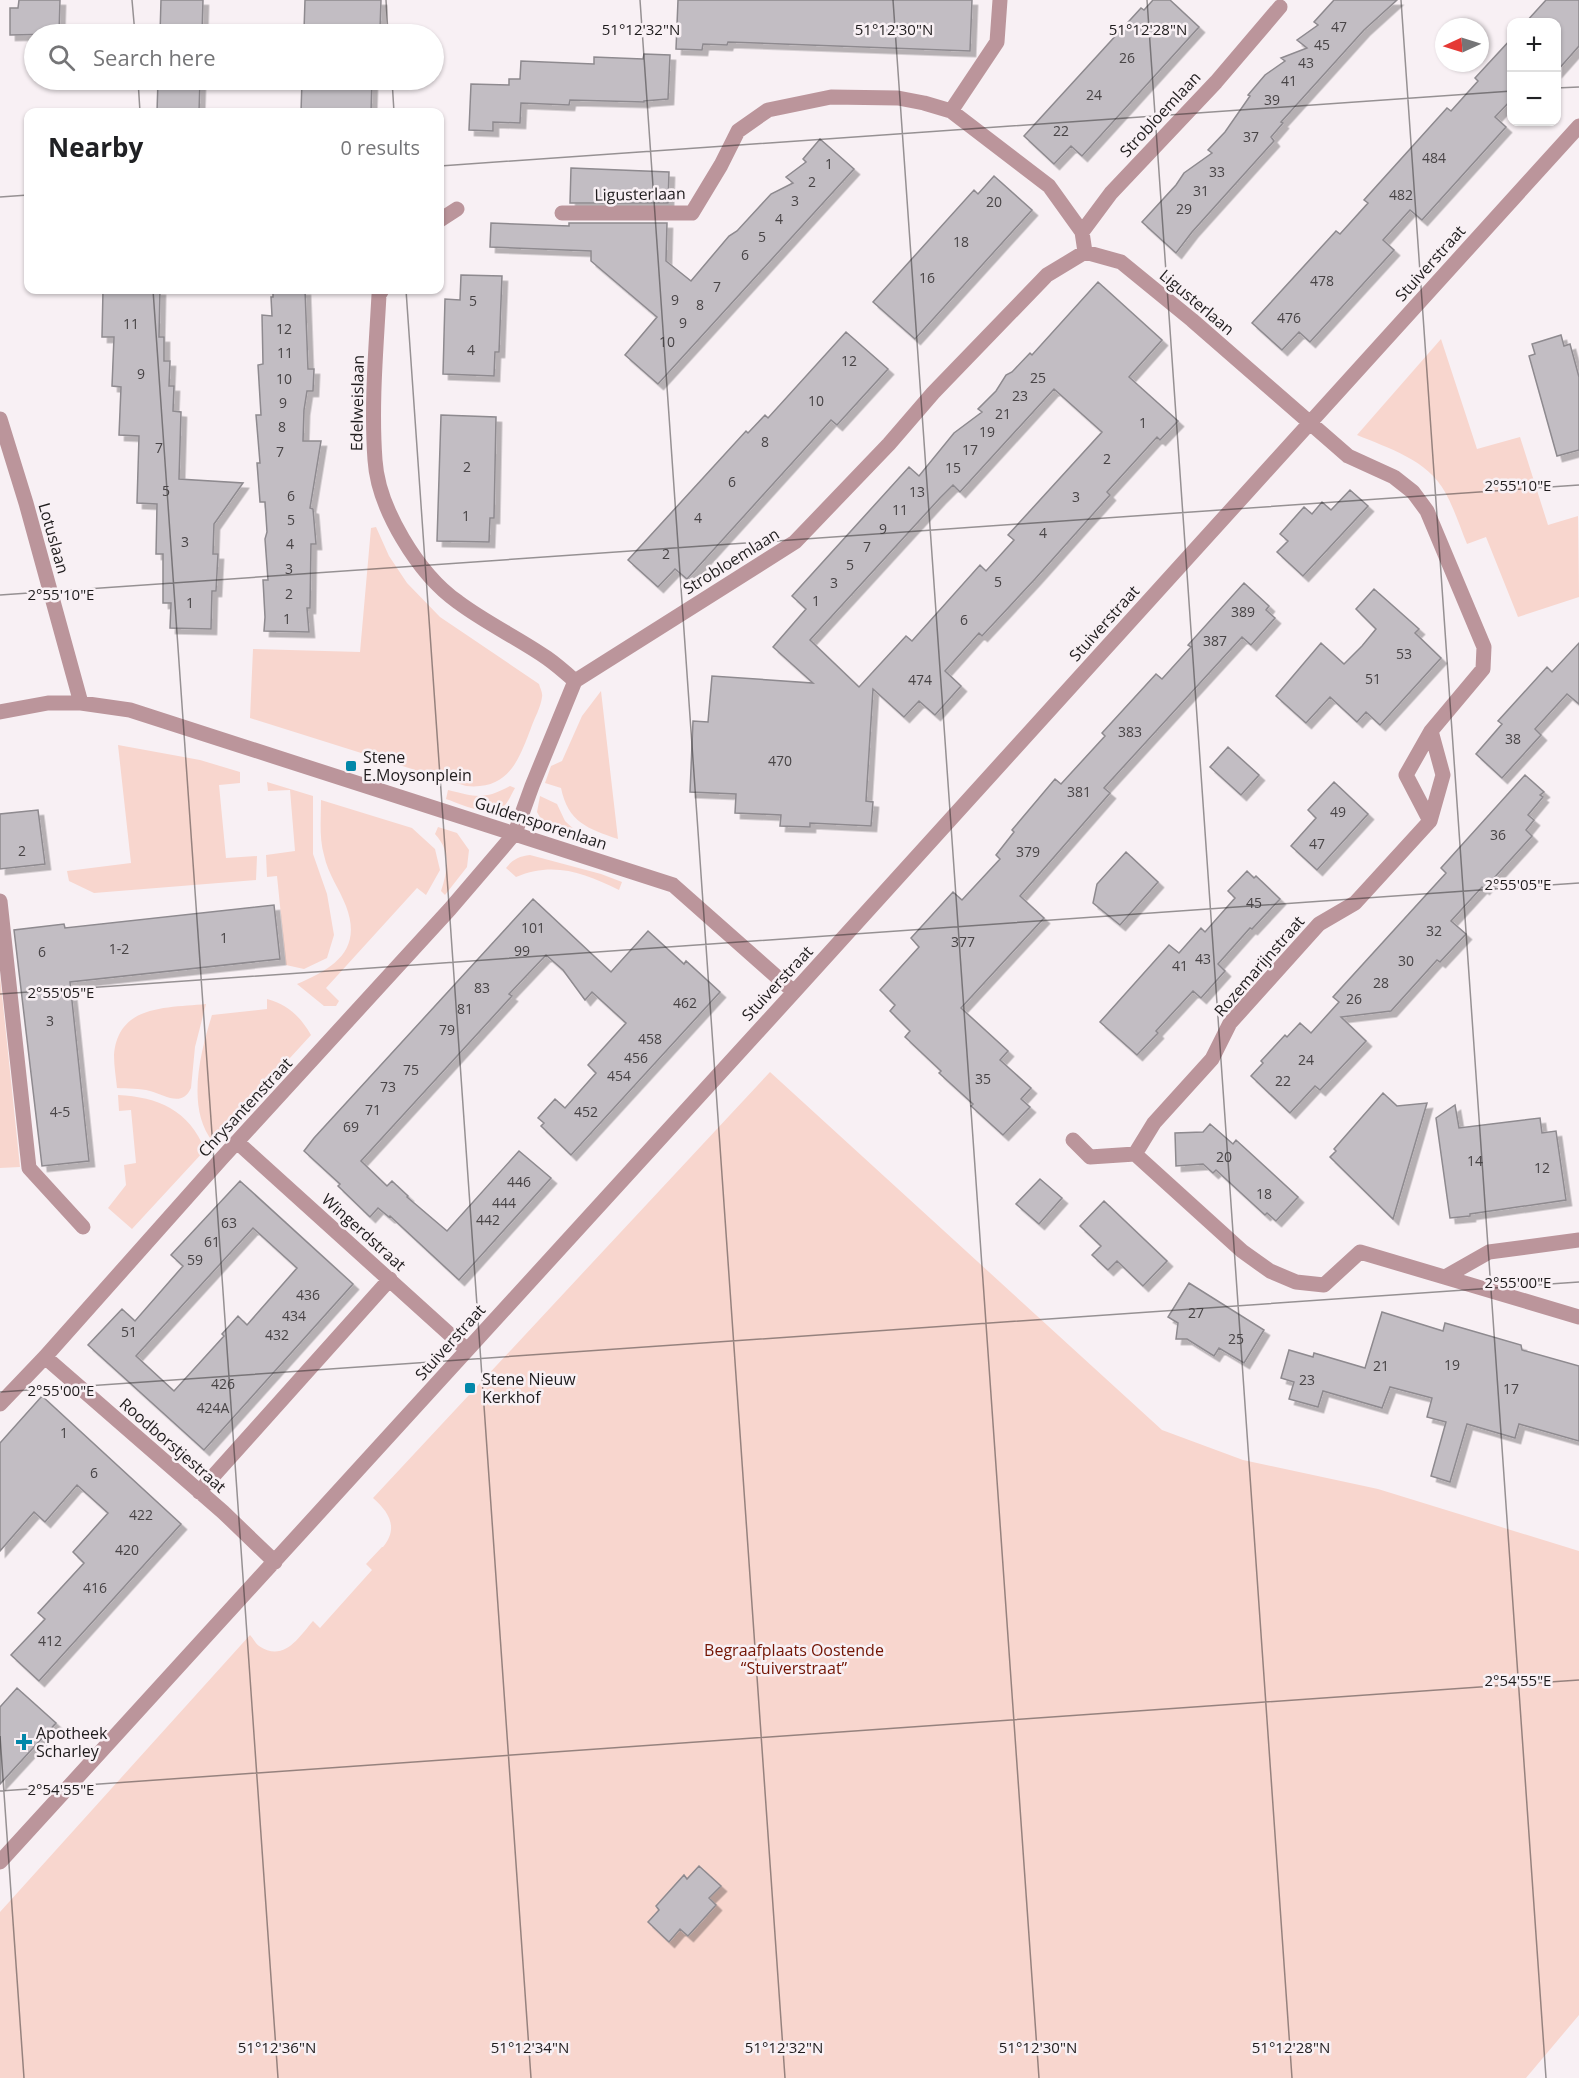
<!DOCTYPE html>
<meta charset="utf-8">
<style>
:root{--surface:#fff;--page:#f2f2f2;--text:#202124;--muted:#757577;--line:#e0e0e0}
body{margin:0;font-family:"Open Sans",sans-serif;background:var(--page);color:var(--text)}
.controls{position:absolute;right:18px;top:18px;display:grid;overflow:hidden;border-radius:12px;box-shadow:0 2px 4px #0004}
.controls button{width:54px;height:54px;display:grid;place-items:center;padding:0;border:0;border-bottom:2px solid var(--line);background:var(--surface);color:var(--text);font:30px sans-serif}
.compass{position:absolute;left:1435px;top:18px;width:54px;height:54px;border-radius:50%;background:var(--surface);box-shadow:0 2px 4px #0004;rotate:266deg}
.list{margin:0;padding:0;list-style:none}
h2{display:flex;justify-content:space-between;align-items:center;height:78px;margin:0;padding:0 24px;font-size:26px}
h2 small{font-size:20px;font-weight:400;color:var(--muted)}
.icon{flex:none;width:33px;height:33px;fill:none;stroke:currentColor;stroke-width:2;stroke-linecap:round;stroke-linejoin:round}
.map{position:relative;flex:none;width:1579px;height:2078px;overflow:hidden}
.search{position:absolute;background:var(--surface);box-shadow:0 2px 4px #0004;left:24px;top:24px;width:420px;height:66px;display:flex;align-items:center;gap:15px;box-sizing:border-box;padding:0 21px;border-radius:33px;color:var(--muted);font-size:22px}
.panel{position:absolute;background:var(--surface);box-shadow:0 2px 4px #0004;left:24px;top:108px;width:420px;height:186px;border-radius:12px}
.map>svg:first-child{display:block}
.green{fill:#f8d6ce}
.building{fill:#c2bdc3;stroke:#8e8a8f;stroke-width:1.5;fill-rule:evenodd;filter:url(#shadow)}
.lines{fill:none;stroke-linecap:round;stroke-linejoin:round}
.minor{stroke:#bb959b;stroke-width:15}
.ticks{fill:none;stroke:#1f1c1d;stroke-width:1.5;stroke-opacity:0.45}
.poi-dot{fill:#0287a9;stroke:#f8f0f4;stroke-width:2}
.labels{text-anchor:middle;stroke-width:5;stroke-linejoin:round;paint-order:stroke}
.number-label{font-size:14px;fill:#484446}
.street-label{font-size:16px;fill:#1f1c1d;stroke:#f8f0f4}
.poi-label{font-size:16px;fill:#1f1c1d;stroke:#f8f0f4;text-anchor:start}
.park-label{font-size:16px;fill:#731403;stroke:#f8f0f4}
.ticks-label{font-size:15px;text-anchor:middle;fill:#1f1c1d;stroke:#f8f0f4;stroke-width:5;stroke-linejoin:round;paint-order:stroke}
</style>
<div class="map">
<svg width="1579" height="2078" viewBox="0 0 1579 2078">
<defs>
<filter id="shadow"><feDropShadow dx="5.5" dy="5.5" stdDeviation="0" flood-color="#0004"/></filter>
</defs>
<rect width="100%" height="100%" fill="#f8f0f4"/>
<!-- green -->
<path class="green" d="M1441,339L1477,449L1520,437L1548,525L1578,516L1579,597L1518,617L1486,537L1467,544C1460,527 1454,508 1445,492C1428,460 1388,448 1357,435Z
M376,527L389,556L407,583L440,617L539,684C540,688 543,693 542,697C541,707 534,719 531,728C518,762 508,790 466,786L250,718L253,649L360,652L371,528Z
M601,691L618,839C588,829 568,822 561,788L545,783L551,766L562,761L582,716Z
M118,745L200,760L240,772V783L219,785L226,858L257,856L256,880L94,893L69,881L67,871L131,863Z
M267,782L313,796V854L327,894L334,935L327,958L304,969L286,965L277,876L267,877L266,855L295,851L290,790L268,791Z
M510,786L515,788C512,793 509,801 505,805C491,820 462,804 446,799L448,790C476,797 484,800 510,786Z
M540,796L557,804L565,821L578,833L577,838L545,826L537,812Z
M321,800L412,828L435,849L440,870L426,895L417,888L326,988L339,1001L336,1006H324L297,984C333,968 363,951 346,906C339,888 328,874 324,855C319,838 321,818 321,800Z
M438,827L457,833L469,850L467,867L445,895L441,891C448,870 451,851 435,834Z
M530,855L601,874L622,882L619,890C584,873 554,861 516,877L506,868C512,860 519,856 530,855Z
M0,976L20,1167L0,1168Z
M267,999C288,1005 300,1016 311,1035L213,1142C186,1109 200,1053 212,1015L267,1009Z
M206,1004L195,1047L191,1088C182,1108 165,1095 150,1091C140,1088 127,1089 117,1088C116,1078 114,1066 114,1055C118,1004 168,1008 206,1004Z
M770,1072L1162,1430L1243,1460L1378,1489L1579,1551V2015L1526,2078H0V1912L250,1635C254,1639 254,1642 259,1646C284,1663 299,1637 313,1621L320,1628L372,1570L366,1564L382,1547H383C399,1528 389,1512 373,1498Z
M118,1095C158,1097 189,1110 205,1150L132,1229L108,1208L126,1185L124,1165L136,1163L131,1110L119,1111Z"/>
<!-- building -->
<path class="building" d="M19,0H60L59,34L10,35V8H18Z
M161,0H203L202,34H160Z
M305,0H381L380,29L355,28V32L304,30Z
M678,0H972L970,51L728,42L727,45L703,44L702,50L676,49Z
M1153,0H1170L1199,27L1082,156L1071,146L1054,164L1024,136L1141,8L1144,10Z
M1334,0H1397L1364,30L1281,122L1283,123L1271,137L1274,141L1192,232L1176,253L1142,222L1176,185L1184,173L1212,153L1208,150L1225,132L1250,96L1248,95L1265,75L1285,61L1281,58L1307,48L1297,40L1318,25L1314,22Z
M1546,0H1579V46L1557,71V22H1526Z
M1512,38V99L1495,117L1506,127L1422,220L1410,210L1383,240L1394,250L1310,342L1299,332L1282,350L1252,323L1336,231L1340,234L1368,203L1364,200L1447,108L1451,111L1478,81L1475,78Z
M644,54L670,55L668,99L644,101V102L570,100L569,105L521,103L520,123L493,122V131L469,130L471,84L509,85V79H520L521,61L594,64V57L643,59Z
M158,80H200L199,112H157Z
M302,80H372L371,112H301Z
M820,139L854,169L658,384L625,355L657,317L591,261V251L490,247L491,223L569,226V223H667L666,261L691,281L729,236L737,231L771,194L793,183L786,177L806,162L803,159Z
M571,168L669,172L668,203H570Z
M994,176L1032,210L915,339L873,302L974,190L978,194Z
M461,275L502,276L499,352H495L494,376L443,374L445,299L460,300Z
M1098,282L1162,340L1129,377L1178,421L1160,440L1157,437L1107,492L1110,495L1035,579L982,636L979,633L945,671L961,686L935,715L919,701L904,717L873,689L866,801L873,802L871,826L810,823V827L780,826L781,815L735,813L736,794L690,792L693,721L708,722L712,676L813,683L773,647L806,609L792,596L909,467L919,476L954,433L982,412L978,409L996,391L1006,375L1012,372L1030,353L1032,355ZM1054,389L1102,432L1008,535L1014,540L986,571L980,565L912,641L906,636L859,687L810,640L940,498L953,485L960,492Z
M103,290H160L159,337H164V361H170L169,386H174L173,411L181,412L179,479L243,483L214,524L213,554H218L216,591H212L211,629L170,628L171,603H163V554H156L157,504L137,503L139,436L119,435L121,387L112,386L114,337H102Z
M273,290H305L308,369H314L313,391H307L304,410L303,441H321L310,508L313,509L316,544H311L310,608H307L309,632L264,631L265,617L263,580H268L265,539L267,532L265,502H260L257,463H260L256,415H261L258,365L263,364L262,315L272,316L271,297H273Z
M846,332L888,369L837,425L831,420L687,579L675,569L658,587L628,560L746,431L748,433L765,415L768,418Z
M1561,335L1564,346L1570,344L1579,377V450L1557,456L1529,356L1535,354L1532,344Z
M441,415L496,417L494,518H490L489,542L437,541Z
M1350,490L1368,506L1303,576L1277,552L1288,541L1280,534L1304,507L1312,514L1322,502L1331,510Z
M1244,583L1269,606L1266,610L1275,618L1251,645L1242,637L1104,788L1110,793L1020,896L1044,918L961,1008L1008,1051L1000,1060L1031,1088L1021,1099L1030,1107L1003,1135L971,1106L973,1104L939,1073L941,1071L905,1037L910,1031L890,1011L895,1005L880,990L919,947L911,938L953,892L962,900L1000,859L996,855L1014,832L1012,830L1055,779L1061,784L1105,736L1102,733L1156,674L1162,679L1191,647L1188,645Z
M1374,589L1419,629L1415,633L1441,658L1380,725L1366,712L1357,722L1330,697L1306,723L1276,696L1321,643L1344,664L1362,646L1376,629L1356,609Z
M1579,643V704L1567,694L1535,729L1541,735L1502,778L1476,754L1502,724L1498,721L1547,667L1552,672Z
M1228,747L1259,775L1241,795L1210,767Z
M1525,775L1544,792L1540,795L1543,797L1528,815L1534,820L1526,830L1532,836L1484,889L1482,887L1451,921L1466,934L1440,962L1437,960L1391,1011L1341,1017L1366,1041L1320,1090L1315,1086L1290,1113L1251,1076L1263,1063L1261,1061L1285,1035L1287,1037L1300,1023L1311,1033L1339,1002L1333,997L1446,873L1441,868Z
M1334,782L1368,814L1317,870L1291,846L1316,818L1308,810Z
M38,810L45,864L0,869V814Z
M1126,852L1158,882L1120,925L1093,903L1097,884Z
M1247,871L1254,878L1256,876L1280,899L1252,929L1250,928L1218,964L1225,971L1201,998L1193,991L1156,1031L1158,1033L1137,1055L1100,1022L1169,945L1179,953L1201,928L1205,932L1235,898L1228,891Z
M533,899L611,972L648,931L684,964L686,961L720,992L571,1155L541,1126L544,1123L538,1118L555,1099L565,1108L596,1073L588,1065L626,1023L592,992L585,1000L563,970L546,955L509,994L512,996L361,1161L387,1186L392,1181L408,1196L407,1197L447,1231L519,1151L551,1178L459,1280L390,1216L389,1217L378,1208L370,1217L338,1186L340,1184L304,1151L314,1138Z
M274,905L280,959L70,982L89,1161L42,1166L14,930L64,924L65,928Z
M1383,1093L1397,1106L1427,1103L1393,1219L1330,1157L1336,1151L1334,1149Z
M1455,1105L1459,1128L1540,1118L1542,1133L1556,1131L1566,1200L1470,1214V1216L1450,1218L1436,1118Z
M1210,1124L1233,1144L1236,1140L1298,1197L1276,1221L1267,1213L1265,1215L1216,1170L1213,1173L1203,1164L1176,1166L1175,1133L1203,1132Z
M1040,1179L1062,1198L1039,1224L1016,1204Z
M240,1181L353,1284L204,1450L88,1345L122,1309L135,1321L183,1266L171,1255ZM253,1228L297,1268L247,1325L238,1316L222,1334L224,1336L174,1391L136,1356Z
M1104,1201L1167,1261L1143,1286L1117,1261L1108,1270L1092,1255L1101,1246L1080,1226Z
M1189,1283L1264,1330L1244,1363L1219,1348L1214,1356L1187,1339H1176L1178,1323L1168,1317Z
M1382,1312L1443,1331L1445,1323L1521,1345L1522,1350L1579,1366V1441L1519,1424L1515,1438L1467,1424L1450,1482L1431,1476L1446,1422L1427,1417L1432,1398L1390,1387L1382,1408L1323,1391L1318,1407L1289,1399L1294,1382L1281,1378L1289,1350L1313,1357L1314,1353L1365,1368Z
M42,1396L181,1524L39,1681L11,1655L45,1619L38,1613L84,1563L73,1552L108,1513L77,1485L45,1522L34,1512L0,1551V1443Z
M17,1688L56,1723L0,1784V1707Z
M699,1866L721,1886L709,1898L716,1905L688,1936L680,1929L669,1942L648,1922L659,1910L656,1906L684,1875L687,1879Z"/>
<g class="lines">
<!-- minor -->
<path class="minor" d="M951,111L1049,186L1082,232
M562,213H692L721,165L738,131L768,110L831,97L898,98L924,103L951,111L997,42L1000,0
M440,220L457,209
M1085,252L1082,232L1111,193L1216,82L1280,7
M382,290L379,295C376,350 371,405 375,460C378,508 418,574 458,602C486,623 518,638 547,658C557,665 566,673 575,681
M0,419L26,503L81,703
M0,712L48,703H81L130,710L673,885L794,992
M1431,731L1443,775L1430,821L1355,903L1319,924L1230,1023L1212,1059L1154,1123L1135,1154L1242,1251L1270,1271L1296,1282L1324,1285L1360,1252L1579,1317
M0,901L29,1168L83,1227
M1073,1140L1090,1157L1135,1154
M237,1142L467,1350
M1445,1277L1489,1252L1579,1240
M45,1357L223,1512L275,1562
M0,1404L45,1357L222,1158L450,909L515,833L532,786L575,681L795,542L889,444L933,393L1047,275L1085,252L1121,262L1192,320L1348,456L1394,477L1413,492L1427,511L1484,647L1483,669L1431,731L1406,775L1430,821
M199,1492L390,1279
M0,1862L794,992L1579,126"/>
</g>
<!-- ticks -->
<path class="ticks" d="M132,0L135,34M386,0L388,34M640,0L785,2078M893,0L1039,2078M1147,0L1292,2078M1401,0L1546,2078M138,80L140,112M392,80L394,112M1556,88L1579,87M440,166L1512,91M0,197L28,195M153,290L278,2078M406,290L531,2078M0,595L1579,485M0,994L1579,883M0,1392L1579,1282M0,1736L24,2078M0,1791L1579,1680"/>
<!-- markers -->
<g class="poi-dot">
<rect x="345" y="760" width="12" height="12" rx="3"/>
<rect x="464" y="1382" width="12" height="12" rx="3"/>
<path d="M21 1733h6v6h6v6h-6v6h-6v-6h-6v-6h6z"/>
</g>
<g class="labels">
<!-- number labels -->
<g class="number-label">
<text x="1339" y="32">47</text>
<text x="1322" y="50">45</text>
<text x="1127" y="63">26</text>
<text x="1306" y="68">43</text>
<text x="1289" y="86">41</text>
<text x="1094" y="100">24</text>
<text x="1272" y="105">39</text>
<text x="1061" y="136">22</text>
<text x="1251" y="142">37</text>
<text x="1434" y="163">484</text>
<text x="829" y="169">1</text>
<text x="1217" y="177">33</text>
<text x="812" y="187">2</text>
<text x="1201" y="196">31</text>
<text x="1401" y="200">482</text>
<text x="795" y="206">3</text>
<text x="994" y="207">20</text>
<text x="1184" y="214">29</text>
<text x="779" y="224">4</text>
<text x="762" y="242">5</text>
<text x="961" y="247">18</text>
<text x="745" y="260">6</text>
<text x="927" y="283">16</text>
<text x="1322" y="286">478</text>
<text x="717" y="292">7</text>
<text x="675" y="305">9</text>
<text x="473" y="306">5</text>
<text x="700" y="310">8</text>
<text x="1289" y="323">476</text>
<text x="683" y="328">9</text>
<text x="131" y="329">11</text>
<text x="284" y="334">12</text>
<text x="667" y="347">10</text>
<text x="471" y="355">4</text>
<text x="285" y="358">11</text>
<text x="849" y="366">12</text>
<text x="141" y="379">9</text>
<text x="1038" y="383">25</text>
<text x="284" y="384">10</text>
<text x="1020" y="401">23</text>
<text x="816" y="406">10</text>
<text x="283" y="408">9</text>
<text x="1003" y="419">21</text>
<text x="1143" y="428">1</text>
<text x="282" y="432">8</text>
<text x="987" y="437">19</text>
<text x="765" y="447">8</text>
<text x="159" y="453">7</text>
<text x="970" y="455">17</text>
<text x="280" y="457">7</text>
<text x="1107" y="464">2</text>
<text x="467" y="472">2</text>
<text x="953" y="473">15</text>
<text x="732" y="487">6</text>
<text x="166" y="496">5</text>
<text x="917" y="497">13</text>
<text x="291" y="501">6</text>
<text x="1076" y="502">3</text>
<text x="900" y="515">11</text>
<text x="466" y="521">1</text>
<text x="698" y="523">4</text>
<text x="291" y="525">5</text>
<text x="883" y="534">9</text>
<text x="1043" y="538">4</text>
<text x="185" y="547">3</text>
<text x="290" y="549">4</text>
<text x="867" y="552">7</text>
<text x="666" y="559">2</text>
<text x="850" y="570">5</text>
<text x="289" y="574">3</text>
<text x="998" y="587">5</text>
<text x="834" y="588">3</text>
<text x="289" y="599">2</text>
<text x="816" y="606">1</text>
<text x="190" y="608">1</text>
<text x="1243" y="617">389</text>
<text x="287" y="624">1</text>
<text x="964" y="625">6</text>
<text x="1215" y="646">387</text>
<text x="1404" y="659">53</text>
<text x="1373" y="684">51</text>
<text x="920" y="685">474</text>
<text x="1130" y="737">383</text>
<text x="1513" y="744">38</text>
<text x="780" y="766">470</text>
<text x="1079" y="797">381</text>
<text x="1338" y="817">49</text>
<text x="1498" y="840">36</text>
<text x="1317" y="849">47</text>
<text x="22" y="856">2</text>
<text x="1028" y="857">379</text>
<text x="1254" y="908">45</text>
<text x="533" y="933">101</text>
<text x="1434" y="936">32</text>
<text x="224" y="943">1</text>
<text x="963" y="947">377</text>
<text x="119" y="954">1-2</text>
<text x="522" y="956">99</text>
<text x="42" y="957">6</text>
<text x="1203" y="964">43</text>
<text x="1406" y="966">30</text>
<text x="1180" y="971">41</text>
<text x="1381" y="988">28</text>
<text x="482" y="993">83</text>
<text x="1354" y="1004">26</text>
<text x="685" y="1008">462</text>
<text x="465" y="1014">81</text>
<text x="50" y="1026">3</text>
<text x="447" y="1035">79</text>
<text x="650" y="1044">458</text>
<text x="636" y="1063">456</text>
<text x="1306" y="1065">24</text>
<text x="411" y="1075">75</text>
<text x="619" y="1081">454</text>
<text x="983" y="1084">35</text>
<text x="1283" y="1086">22</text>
<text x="388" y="1092">73</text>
<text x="373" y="1115">71</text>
<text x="60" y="1117">4-5</text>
<text x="586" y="1117">452</text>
<text x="351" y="1132">69</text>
<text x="1224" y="1162">20</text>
<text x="1475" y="1166">14</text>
<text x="1542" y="1173">12</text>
<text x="519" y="1187">446</text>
<text x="1264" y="1199">18</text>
<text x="504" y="1208">444</text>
<text x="488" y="1225">442</text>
<text x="229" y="1228">63</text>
<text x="212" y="1247">61</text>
<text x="195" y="1265">59</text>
<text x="308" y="1300">436</text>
<text x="1196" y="1318">27</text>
<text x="294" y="1321">434</text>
<text x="129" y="1337">51</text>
<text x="277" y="1340">432</text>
<text x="1236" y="1344">25</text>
<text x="1452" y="1370">19</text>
<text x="1381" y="1371">21</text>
<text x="1307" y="1385">23</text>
<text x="223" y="1389">426</text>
<text x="1511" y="1394">17</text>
<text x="213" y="1413">424A</text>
<text x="64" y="1438">1</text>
<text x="94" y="1478">6</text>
<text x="141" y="1520">422</text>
<text x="127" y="1555">420</text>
<text x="95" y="1593">416</text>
<text x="50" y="1646">412</text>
</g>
<!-- street labels -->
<g class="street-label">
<text transform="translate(1160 114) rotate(-47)" y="6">Strobloemlaan</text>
<text transform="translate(640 194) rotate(-1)" y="6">Ligusterlaan</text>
<text transform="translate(1430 263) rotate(-48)" y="6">Stuiverstraat</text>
<text transform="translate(1197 302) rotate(40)" y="6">Ligusterlaan</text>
<text transform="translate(357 403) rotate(-89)" y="6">Edelweislaan</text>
<text transform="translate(54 538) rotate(74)" y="6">Lotuslaan</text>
<text transform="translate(731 561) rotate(-32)" y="6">Strobloemlaan</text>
<text transform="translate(1104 623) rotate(-48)" y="6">Stuiverstraat</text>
<text transform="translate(541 823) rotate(18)" y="6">Guldensporenlaan</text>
<text transform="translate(1259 966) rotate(-49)" y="6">Rozemarijnstraat</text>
<text transform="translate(777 983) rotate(-47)" y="6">Stuiverstraat</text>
<text transform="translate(245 1107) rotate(-47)" y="6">Chrysantenstraat</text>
<text transform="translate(364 1232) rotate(42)" y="6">Wingerdstraat</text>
<text transform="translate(450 1342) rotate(-48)" y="6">Stuiverstraat</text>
<text transform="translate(173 1445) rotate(41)" y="6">Roodborstjestraat</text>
</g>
<!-- poi labels -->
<g class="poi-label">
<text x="363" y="763">Stene<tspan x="363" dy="18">E.Moysonplein</tspan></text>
<text x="482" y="1385">Stene Nieuw<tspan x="482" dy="18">Kerkhof</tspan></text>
<text x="36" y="1739">Apotheek<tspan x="36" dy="18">Scharley</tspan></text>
</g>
<!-- park labels -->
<g class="park-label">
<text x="794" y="1656">Begraafplaats Oostende<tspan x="794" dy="18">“Stuiverstraat”</tspan></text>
</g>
</g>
<g class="ticks-label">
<text x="641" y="35">51°12'32"N</text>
<text x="894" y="35">51°12'30"N</text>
<text x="1148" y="35">51°12'28"N</text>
<text x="1518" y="491">2°55'10"E</text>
<text x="61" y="600">2°55'10"E</text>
<text x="1518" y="890">2°55'05"E</text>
<text x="61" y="998">2°55'05"E</text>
<text x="1518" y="1288">2°55'00"E</text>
<text x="61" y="1396">2°55'00"E</text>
<text x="1518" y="1686">2°54'55"E</text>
<text x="61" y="1795">2°54'55"E</text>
<text x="277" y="2053">51°12'36"N</text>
<text x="530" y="2053">51°12'34"N</text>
<text x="784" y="2053">51°12'32"N</text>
<text x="1038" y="2053">51°12'30"N</text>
<text x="1291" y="2053">51°12'28"N</text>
</g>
</svg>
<div class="controls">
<button>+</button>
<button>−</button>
</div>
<svg class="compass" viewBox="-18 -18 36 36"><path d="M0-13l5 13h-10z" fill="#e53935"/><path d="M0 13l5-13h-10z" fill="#757577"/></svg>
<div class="search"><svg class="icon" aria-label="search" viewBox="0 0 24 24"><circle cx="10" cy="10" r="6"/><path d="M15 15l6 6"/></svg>Search here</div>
<section class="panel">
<h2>Nearby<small>0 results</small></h2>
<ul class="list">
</ul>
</section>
</div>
